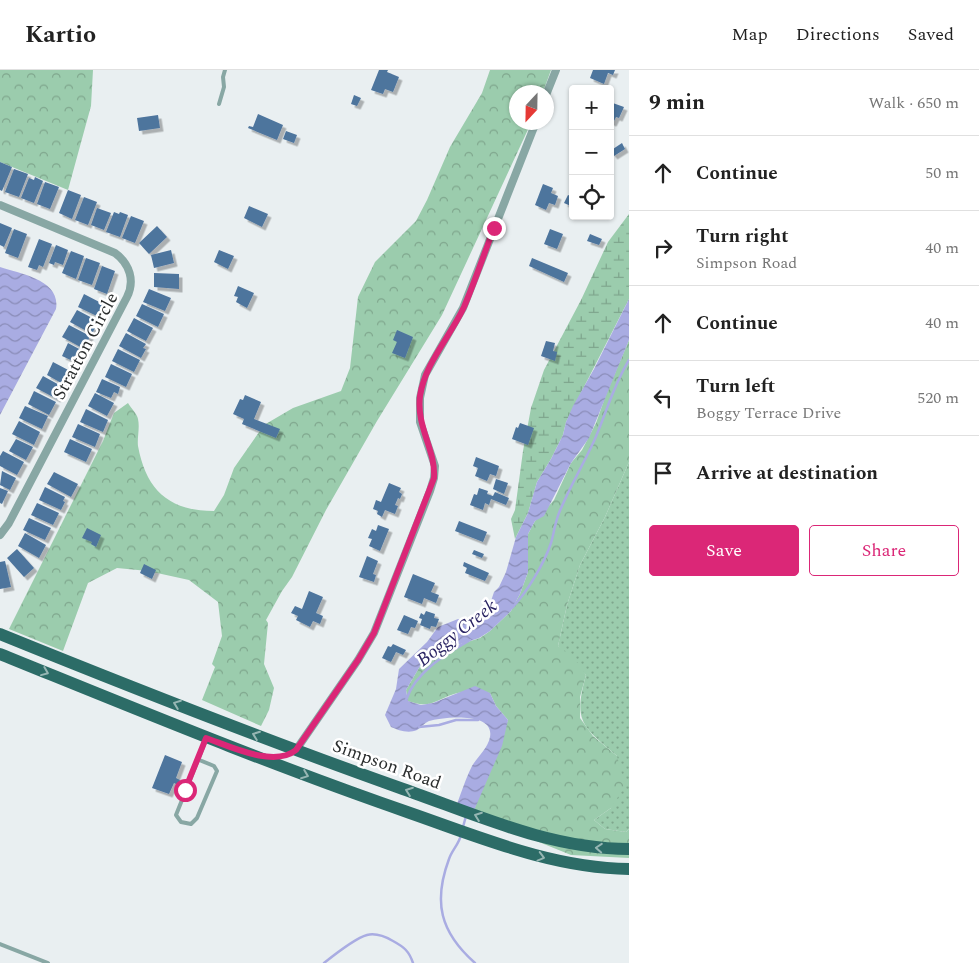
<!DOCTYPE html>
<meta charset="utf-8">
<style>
:root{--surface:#fff;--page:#f6f6f6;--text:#222;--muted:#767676;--line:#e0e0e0;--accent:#db2777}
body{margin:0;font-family:Spectral,serif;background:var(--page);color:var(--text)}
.controls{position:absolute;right:15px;top:15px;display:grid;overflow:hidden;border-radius:5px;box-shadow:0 1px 4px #0004}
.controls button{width:45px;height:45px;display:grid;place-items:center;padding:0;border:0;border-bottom:1px solid var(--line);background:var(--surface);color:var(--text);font:25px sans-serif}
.compass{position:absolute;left:509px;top:15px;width:45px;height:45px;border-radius:50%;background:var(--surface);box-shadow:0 1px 4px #0004;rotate:202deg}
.stop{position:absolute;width:15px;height:15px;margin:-11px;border:4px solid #db2777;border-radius:50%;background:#fff}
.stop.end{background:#db2777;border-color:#fff;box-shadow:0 1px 5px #0008}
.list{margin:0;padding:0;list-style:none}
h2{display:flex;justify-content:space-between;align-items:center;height:65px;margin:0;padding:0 20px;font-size:21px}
h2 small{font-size:16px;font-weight:400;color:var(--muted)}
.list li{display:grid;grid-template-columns:32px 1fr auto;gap:15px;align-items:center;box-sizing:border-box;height:75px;padding:0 20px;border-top:1px solid var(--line)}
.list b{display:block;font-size:19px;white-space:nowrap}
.list p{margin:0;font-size:16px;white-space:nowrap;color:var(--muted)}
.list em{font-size:16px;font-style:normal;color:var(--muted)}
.actions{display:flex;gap:10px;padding:15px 20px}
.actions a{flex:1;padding:11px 0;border:1px solid var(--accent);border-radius:5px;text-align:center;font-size:18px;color:var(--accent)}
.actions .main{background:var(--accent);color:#fff}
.icon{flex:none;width:28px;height:28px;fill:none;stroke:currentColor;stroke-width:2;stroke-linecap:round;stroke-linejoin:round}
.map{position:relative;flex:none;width:629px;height:893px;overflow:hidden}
header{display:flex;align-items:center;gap:30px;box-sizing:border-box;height:70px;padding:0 25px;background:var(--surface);border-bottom:1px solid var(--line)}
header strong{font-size:24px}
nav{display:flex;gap:28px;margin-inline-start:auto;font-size:18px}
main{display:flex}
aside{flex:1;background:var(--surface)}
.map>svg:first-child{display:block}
.grass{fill:url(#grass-dots)}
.forest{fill:url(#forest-crowns)}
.wetland{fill:url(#wetland-marsh)}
.water{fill:url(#water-waves)}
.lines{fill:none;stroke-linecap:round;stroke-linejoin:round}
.stream{stroke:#a9ace2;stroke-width:2.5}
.building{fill:#4e749d;filter:url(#shadow)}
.lane{stroke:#88a7a4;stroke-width:4}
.street{stroke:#88a7a4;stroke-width:8}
.primary{stroke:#2c6c67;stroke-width:12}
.oneway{stroke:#96b6b3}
.route{stroke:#db2777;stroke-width:6}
.labels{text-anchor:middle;stroke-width:5;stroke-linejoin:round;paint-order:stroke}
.street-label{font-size:18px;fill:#2a2d2d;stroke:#fff}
.water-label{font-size:19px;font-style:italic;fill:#292362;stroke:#fff}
</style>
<header>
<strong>Kartio</strong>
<nav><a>Map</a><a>Directions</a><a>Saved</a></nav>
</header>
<main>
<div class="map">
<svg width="629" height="893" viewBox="0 0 629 893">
<defs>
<pattern id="grass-dots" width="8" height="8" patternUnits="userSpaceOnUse" patternTransform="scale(1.25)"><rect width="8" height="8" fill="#9bccad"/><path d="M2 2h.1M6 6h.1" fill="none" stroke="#7fa68d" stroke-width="1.8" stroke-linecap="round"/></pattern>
<pattern id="forest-crowns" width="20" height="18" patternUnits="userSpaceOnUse" patternTransform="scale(1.25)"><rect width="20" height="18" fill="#9bccad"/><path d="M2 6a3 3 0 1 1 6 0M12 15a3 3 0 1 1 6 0" fill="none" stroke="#7fa68d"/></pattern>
<pattern id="wetland-marsh" width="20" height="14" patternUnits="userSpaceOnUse" patternTransform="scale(1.25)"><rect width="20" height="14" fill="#9bccad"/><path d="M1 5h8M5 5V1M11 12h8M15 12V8" fill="none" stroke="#7fa68d"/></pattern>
<pattern id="water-waves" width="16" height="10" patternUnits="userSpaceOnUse" patternTransform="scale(1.25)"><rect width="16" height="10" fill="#a9ace2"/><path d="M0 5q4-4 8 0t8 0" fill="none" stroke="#8a8cb8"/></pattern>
<filter id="shadow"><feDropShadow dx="3.5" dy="3.5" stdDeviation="0" flood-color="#0004"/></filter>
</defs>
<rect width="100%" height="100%" fill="#e9eff1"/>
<!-- grass -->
<path class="grass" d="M629,392V759L626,762L605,759L594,750L611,738L617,686C582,656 573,652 586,605L558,576L567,535L580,495L605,447Z"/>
<!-- forest -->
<path class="forest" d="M0,0H93L91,36L68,120L0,92Z
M490,0H551L543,22H516V52L531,53L442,245L377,351L326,440L292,507L282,521L266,550L268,553L264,594L274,618L269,640L261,656L202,630L215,597L212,594L222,566L218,532L189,510L148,501L117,498L88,513L63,581L9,559L103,371L114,343L128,333C131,338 137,344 138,349C140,358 137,368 138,376C146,420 169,441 214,441L224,425L234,398L264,355L293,338L341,321L350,298L358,227L375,192L416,151L427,130L450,77L482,23Z
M629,270V392L605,447L580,495L567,535L558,576L573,586L586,605L580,627V648L593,666L617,686L625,716L611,738L594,750L605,759L626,762L629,759V788L571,785L472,745L508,650L496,636L490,623C479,623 464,621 454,624C433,631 431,639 408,631L406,620L423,591L439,581L480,568L490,561L511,541L520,524L528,502V464L535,451L554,430L571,393L582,380L596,353L607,322Z"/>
<!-- wetland -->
<path class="wetland" d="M629,144V229L566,352L563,365L551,389L537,412L528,443L515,469L511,449L515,440L523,381L531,338L544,300L581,230L608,172Z"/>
<!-- water -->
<path class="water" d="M0,197C21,204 61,210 56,239L0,345Z
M629,229V270L589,368L571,393L544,446L535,451L528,464V502L520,524L511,541L490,561L479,568L439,581L423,591L406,620L408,631L421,635L433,633L475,616L490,623L496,636L508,650L502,676L472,745L455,739C461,724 465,710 472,696C478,686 488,678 490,667C495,641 442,647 429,651C424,653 421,658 417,660C408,664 398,660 391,657L385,645L396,619L399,599L427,572L438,557L458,549H468L480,544L490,534L494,522L499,517L506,502L516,467L528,443L537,412L551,389L563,365L566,352L573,336L594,299Z"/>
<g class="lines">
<!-- stream -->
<path class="stream" d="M512,538C527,522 544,494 551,473C554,463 555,453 559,443C569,418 583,395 594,371C606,344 613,316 629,290
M406,630C416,601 446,584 470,570
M419,657L439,655L456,650H478
M463,757L466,746
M461,765C459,774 452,780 449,789C433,832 440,862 475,893
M324,893C334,885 356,868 367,865C375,863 386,867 393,871C404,877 409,881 413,893"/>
</g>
<!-- building -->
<path class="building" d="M379,0H388L387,2L399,7L393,22L385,19L383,24L371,20Z
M593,0H615L613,5L608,3L604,14L590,8Z
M354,25L361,28L357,36L351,34Z
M610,32L624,37L619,48L616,47L613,53L610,52Z
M258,44L283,55L277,70L248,58L249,56L253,57Z
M158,45L160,58L139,61L137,48Z
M286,61L297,65L294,73L283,69Z
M622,73L625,79L614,86L610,81Z
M0,92L12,97L2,121L0,120Z
M14,99L28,104L19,127L5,122Z
M35,107L43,111L34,133L21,128L29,108L34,110Z
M45,112L59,117L50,139L37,134Z
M543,114L553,118L551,123L558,126L555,135L549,133L546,140L535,135Z
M68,120L81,125L72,149L59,143Z
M568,125L573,127V137L564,133Z
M84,127L97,132L88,155L75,150Z
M249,136L268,144L262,157L244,148Z
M97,138L111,143L104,160L91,155Z
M114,142L119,144L120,142L128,145L120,167L106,162Z
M131,146L144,151L135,173L122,168Z
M0,153L12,158L4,177L0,175Z
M157,156L167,167L149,184L139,173Z
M14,159L27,164L18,188L5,183Z
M550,159L563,164L557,179L544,174Z
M590,164L602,169L599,175L587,171Z
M39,169L52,174L43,197L39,195L37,200L28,197Z
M56,175L68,180L63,195L55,192L54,195L49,193Z
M171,180L174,193L154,198L151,185Z
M219,180L234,186L228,199L214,192Z
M71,181L84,186L76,209L62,203Z
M86,188L100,193L92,215L78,210Z
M532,188L568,203L564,212L529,196Z
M102,196L115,201L107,224L94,219Z
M154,203L179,204V219L154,217Z
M238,216L254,223L247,238L236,232L238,227L234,226Z
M149,219L171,228L165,241L143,232Z
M84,224L107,236L101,248L78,237Z
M142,234L164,244L158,257L136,246Z
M77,240L98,251L92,264L70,252Z
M134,248L153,258L146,271L127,261Z
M69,255L90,266L84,279L62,267Z
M397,260L413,267L405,288L392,283L397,272L393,270Z
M126,263L146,274L143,278L146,279L141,288L119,276Z
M546,271L555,273L553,281L557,282L555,291L541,286Z
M68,273L83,281L77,293L62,286Z
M118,279L140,290L134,302L112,291Z
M53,292L72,302L65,315L47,305Z
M111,294L132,304L126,317L105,307Z
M43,306L63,317L57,329L36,318Z
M102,309L120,317L118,324L114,322L111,328L96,322Z
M34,321L56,332L49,345L28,334Z
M95,323L114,333L107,346L88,336Z
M245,325L261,332L254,349L280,359L276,368L242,354L244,349L233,344L240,329L243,330Z
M25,336L48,346L42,359L19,348Z
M86,339L108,350L103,362L80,352Z
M19,351L40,362L34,375L12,364Z
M520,353L534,358L528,375L512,369L516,357L518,358Z
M78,354L100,364L95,377L72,367Z
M16,369L33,377L26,390L9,381Z
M70,369L92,379L86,392L64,382Z
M3,381L24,392L17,405L0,396V386Z
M476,387L499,396L496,406L490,404L487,411L475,406L478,398L473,396Z
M2,401L16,408L10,420L0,415Z
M54,402L78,414L71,427L47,414Z
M496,409L508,413L504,424L493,419Z
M389,413L401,418L399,422L402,424L400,429L398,428L395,435L398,436L395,444L385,440L382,447L377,444L378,441L373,439L376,430L381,432Z
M45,417L65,427L63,431L65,432L61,440L39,430Z
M0,418L8,421L2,434L0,433Z
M479,418L488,421L487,424L493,426L495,422L509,428L506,435L491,429L489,435L485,433L483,440L470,435L474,424L477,425Z
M37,433L59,443L53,455L31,445Z
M29,448L51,458L45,470L23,460Z
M459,451L487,462L483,472L455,461Z
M378,455L389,459L380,481L369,476L372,469L368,468L372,459L376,461Z
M87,458L101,465L96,477L91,474L92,472L82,468Z
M25,463L46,475L39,488L18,476Z
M17,479L34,498L24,507L7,488Z
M474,480L484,484L482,488L472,484Z
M367,486L378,491L373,504L376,505L374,512L359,507Z
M5,491L11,517L0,519V492Z
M464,492L489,503L485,511L465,503L467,498L463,496Z
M144,494L156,500L152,509L140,503Z
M413,504L435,513L431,522L439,525L436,533L424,528L422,534L404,527Z
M309,521L323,527L316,543L323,546L320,554L313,551L310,557L296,550L298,546L291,543L295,536L302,539Z
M426,541L435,544L434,548L439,549L436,557L431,556L430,559L420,555L422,549L419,548L421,543L424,545Z
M404,545L418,551L415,558L411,557L408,564L397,560Z
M393,574L406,580L403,585L396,582L391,592L382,588L388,576L391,577Z
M165,685L182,692L176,708L180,710L178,715L174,713L169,724L152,718Z"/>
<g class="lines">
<!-- lane -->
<path class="lane" d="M219,34L224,17L223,7L225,0
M197,689L214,696L217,701L197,748L191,754L181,752L176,745L206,670
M0,874L48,893"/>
<!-- street -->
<path class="street" d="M546,25L556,0
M0,135L115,183C130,194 135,211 127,227L9,453L0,465
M296,680L358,590L374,563L430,421L434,408L435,396L420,352V328L425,305L463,238L536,52"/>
<!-- primary -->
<path class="primary" d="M0,564C133,618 268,671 403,719C477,745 550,779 629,779
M0,584C136,639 271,695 410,743C482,768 552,798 629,799"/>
</g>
<!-- one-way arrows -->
<defs><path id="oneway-chevron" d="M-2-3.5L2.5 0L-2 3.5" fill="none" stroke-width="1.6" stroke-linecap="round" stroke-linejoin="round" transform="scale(1.25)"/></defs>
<g class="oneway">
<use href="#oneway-chevron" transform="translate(45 602) rotate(22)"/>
<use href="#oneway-chevron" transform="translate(177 634) rotate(-159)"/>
<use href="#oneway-chevron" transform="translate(256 665) rotate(-159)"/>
<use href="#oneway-chevron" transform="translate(305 705) rotate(21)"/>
<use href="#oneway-chevron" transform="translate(409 721) rotate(-160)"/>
<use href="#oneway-chevron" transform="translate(478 746) rotate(-160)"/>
<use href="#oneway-chevron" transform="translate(599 778) rotate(-176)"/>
<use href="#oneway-chevron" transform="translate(541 787) rotate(15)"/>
</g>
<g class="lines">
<!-- route -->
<path class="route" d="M185,720L206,668C229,676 274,698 296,680L358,590L374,563L434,408C436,380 416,357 420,326C425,293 450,267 464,237C475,211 484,184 494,158"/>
</g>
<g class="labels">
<!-- street labels -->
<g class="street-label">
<text transform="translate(85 276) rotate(-62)" y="6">Stratton Circle</text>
<text transform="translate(387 694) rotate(20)" y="6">Simpson Road</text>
</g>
<!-- water labels -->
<g class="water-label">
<text transform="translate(456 562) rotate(-38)" y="7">Boggy Creek</text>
</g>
</g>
</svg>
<div class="controls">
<button>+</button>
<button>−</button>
<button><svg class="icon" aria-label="locate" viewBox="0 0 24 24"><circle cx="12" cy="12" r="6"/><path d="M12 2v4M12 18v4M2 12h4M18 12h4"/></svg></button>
</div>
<svg class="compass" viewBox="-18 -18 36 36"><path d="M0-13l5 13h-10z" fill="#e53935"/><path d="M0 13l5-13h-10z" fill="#767676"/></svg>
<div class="stop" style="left:185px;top:720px"></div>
<div class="stop end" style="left:494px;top:158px"></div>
</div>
<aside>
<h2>9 min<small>Walk · 650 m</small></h2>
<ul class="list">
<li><svg class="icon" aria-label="ahead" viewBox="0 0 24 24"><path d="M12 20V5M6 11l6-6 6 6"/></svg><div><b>Continue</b></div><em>50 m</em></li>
<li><svg class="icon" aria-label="right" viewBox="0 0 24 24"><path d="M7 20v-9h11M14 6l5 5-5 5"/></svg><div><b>Turn right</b><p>Simpson Road</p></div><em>40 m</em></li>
<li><svg class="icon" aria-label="ahead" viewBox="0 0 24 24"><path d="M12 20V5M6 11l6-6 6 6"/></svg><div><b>Continue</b></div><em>40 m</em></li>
<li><svg class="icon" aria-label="left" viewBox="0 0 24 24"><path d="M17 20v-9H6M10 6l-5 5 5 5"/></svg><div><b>Turn left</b><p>Boggy Terrace Drive</p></div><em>520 m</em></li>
<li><svg class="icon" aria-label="arrive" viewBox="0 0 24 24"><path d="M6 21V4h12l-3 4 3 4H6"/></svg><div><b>Arrive at destination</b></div></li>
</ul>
<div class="actions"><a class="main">Save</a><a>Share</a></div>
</aside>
</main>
